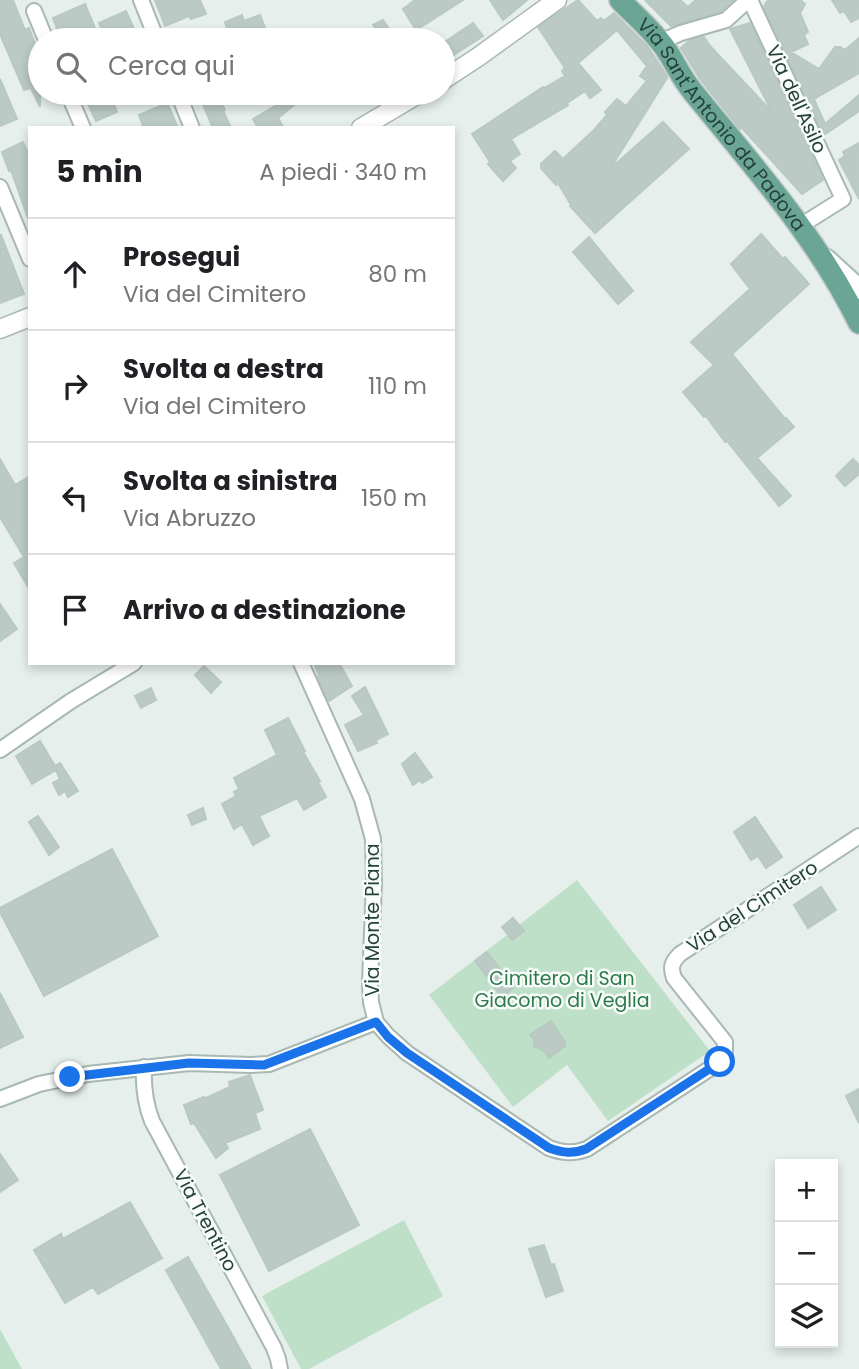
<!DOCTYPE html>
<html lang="it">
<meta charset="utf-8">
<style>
:root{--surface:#fff;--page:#f6f6f6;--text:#202124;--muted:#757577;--line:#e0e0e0}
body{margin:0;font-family:Poppins,sans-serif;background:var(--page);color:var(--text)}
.controls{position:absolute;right:21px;bottom:21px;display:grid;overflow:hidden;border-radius:0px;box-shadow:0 4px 10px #0003}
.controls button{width:63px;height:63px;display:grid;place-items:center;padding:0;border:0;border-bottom:2px solid var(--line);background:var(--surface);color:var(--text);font:35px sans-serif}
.stop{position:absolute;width:21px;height:21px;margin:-16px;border:5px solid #1a73e8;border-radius:50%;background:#fff}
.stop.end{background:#1a73e8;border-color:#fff;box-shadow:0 2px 7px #0008}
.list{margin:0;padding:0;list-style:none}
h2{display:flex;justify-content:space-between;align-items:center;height:91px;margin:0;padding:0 28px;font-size:30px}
h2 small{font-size:23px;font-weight:400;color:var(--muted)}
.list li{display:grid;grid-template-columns:46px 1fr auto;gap:21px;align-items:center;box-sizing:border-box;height:112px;padding:0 28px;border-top:2px solid var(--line)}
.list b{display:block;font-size:26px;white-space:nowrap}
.list p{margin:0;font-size:23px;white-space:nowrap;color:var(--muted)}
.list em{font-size:23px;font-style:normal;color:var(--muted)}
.icon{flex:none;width:38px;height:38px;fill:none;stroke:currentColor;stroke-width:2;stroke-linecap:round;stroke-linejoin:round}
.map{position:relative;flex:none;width:859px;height:1369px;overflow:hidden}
.search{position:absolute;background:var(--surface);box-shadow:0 4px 10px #0003;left:28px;top:28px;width:427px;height:77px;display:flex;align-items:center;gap:18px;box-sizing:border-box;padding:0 24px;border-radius:38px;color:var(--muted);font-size:26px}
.panel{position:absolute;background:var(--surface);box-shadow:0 4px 10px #0003;left:28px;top:126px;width:427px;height:539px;border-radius:0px}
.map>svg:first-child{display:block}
.green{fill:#bfe0c8}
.building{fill:#bbcac4;stroke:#b8c9c2;stroke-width:2}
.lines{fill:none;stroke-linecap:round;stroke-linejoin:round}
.minor-casing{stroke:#a8b8b2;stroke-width:18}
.tertiary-casing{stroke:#a8b8b2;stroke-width:21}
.secondary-casing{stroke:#a4bbb3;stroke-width:23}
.primary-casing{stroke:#c2cac8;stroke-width:24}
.minor{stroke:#fff;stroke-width:14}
.tertiary{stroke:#fff;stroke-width:18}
.secondary{stroke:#fff;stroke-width:19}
.primary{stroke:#6aa596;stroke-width:21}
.route{stroke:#1a73e8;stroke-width:9}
.labels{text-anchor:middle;stroke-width:5;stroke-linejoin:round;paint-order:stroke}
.street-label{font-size:19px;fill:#24423a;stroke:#f7fbf9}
.park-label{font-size:19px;fill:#2d7a4b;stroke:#f7fbf9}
</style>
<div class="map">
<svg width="859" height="1369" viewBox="0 0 859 1369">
<rect width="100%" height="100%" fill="#e6efeb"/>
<!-- green -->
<path class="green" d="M577,880L710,1051L608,1121L567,1065L513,1107L429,995L507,935L502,927L513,918L519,925Z
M404,1220L443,1296L309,1369H301L262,1296Z
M0,1329L22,1369H0Z"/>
<!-- building -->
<path class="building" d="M0,0H13L25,30L29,28L40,57V107L31,88L24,90L0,34Z
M155,0H200L206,14L191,19L189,16L165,26Z
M415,0H463L416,30L403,9Z
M490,0H527L503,20Z
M578,0L597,21L601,18L604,21L614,13L647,46L667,76V78L610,169L663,122L689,149L595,233L570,206L571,205L558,183L556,185L541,168V164L555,151L563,159L594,130L607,115L605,112L617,99L626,106L647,81L640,76L647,66L617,30L578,63L601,90L590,98L585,91L567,103L568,105L511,139L520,154L510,161L516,168L503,181L488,164L490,162L472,134L543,87L544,88L565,76L562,71L565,68L538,27Z
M645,0H680L688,7L696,0H733L721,11L671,26Z
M768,0H800L805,4L800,13L808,32L804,35L808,44L791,52L819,69L835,47H840L845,50L859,38V73L814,99L825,124L859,95V111L824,135L766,11L764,6Z
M832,0H859V18L851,22L844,11L840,13Z
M85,4L97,33L77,40H61L53,18Z
M126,11L139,40H107L99,23Z
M242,15L244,21L260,15L270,40H230L225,22Z
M383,20L390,30L380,35L373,25Z
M473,23L483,36L443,62V43Z
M750,23L823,180L802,194L742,128L740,129L700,79L681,48L690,40L704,37L710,46L772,112L730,29Z
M0,79L17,119L0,126Z
M95,93H109L117,112L96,121L85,97Z
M198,93H217L225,110L223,111L231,128H213Z
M298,93H301L304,97L278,118L284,128H258L253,119Z
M167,103L178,128H144L139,115Z
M23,142L30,157V218H28L11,170L9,171L2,152Z
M859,143V199L839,160L845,156L843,152Z
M761,234L783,259L785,257L809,284L732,354L785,419L786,418L794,427L757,458L791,496L779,506L727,441L725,442L706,416L704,417L683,392L714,365L691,342L750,289L731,264Z
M1,235L24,294L0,303V236Z
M589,237L633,291L618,304L573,252Z
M0,459L15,485L30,476V590L14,563L24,557L0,517Z
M853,459L859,465V474L845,486L836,476Z
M0,604L17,629L0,641Z
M314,663H339L352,686L329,701L318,677L319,676Z
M204,666L221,682L211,693L195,675Z
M365,687L388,734L376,740L377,743L358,751L345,725L364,715L352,696Z
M151,688L156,700L141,708L135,696Z
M288,718L305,751L303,752L320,781L318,782L326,797L304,810L297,798L259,816L269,836L253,845L242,824L234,829L222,804L236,796L234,792L239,789L234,778L277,755L265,730Z
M40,741L55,766L60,763L78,791L68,797L65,791L59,795L53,783L60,779L56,770L32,784L16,756Z
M415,753L432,777L422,783L420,780L413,785L402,764Z
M203,808L206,819L192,825L188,815Z
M38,816L59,847L49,855L29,822Z
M755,817L782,857L766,868L758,856L751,860L734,832Z
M112,849L158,936L44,996L0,912V908Z
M821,887L836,910L808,928L794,905Z
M513,918L524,931L512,940L502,927Z
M487,952L514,987L502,997L475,961Z
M0,993L23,1037L0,1048Z
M551,1021L565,1042V1046L549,1058L543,1050L534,1046V1039L530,1035Z
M250,1075L263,1110L255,1113L260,1129L225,1143L228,1148L216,1158L194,1123L191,1124L184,1105L204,1097V1099L230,1087L229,1082Z
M859,1089V1123L846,1096Z
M310,1129L359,1225L269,1271L220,1175Z
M0,1154L18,1180L0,1192Z
M130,1202L162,1258L98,1294L93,1287L65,1303L34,1250L61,1234L63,1239Z
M544,1245L551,1265L554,1264L563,1291L546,1297L529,1249Z
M188,1257L230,1331L251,1369H221L166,1270Z"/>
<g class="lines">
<defs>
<path id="minor" d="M141,0L157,40
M750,0L843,199L800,226
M34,11L46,40
M660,42L681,33L726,20L748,0
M68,93L83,128
M178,93L192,128
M0,187L30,259
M301,663L362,799L373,839L374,882L370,983L371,1002L376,1022L388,1036L407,1053L549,1148C563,1153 573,1154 587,1149L720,1062L725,1056V1042L674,978C670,967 672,962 680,954L859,836
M0,750L71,701L134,663
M144,1067C143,1086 145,1103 152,1121L274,1348L278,1359L280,1369
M0,1099L39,1084L88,1074L189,1063L251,1065L269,1064L376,1022"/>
<path id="tertiary" d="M443,80L478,57L557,0
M361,128L420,93
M0,329L30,317"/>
<path id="secondary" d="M826,259L859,289"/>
<g id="primary">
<path id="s1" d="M620,0C635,16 655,32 667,51C676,65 682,79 693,92C753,166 817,237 859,323"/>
</g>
</defs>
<!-- minor casing -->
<use href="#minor" class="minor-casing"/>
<!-- tertiary casing -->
<use href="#tertiary" class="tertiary-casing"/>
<!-- secondary casing -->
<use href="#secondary" class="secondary-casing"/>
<!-- primary casing -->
<use href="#primary" class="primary-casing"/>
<!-- minor -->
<use href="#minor" class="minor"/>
<!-- tertiary -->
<use href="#tertiary" class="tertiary"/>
<!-- secondary -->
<use href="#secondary" class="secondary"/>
<!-- primary -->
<use href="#primary" class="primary"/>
</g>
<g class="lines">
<!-- route -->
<path class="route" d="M70,1077L189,1063L264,1065L376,1022L388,1037L407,1053L549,1148C563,1153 573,1154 586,1149L720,1062"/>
</g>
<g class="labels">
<!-- street labels -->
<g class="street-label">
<text transform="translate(797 99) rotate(65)" y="7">Via dell'Asilo</text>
<text dy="7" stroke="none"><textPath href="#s1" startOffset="161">Via Sant'Antonio da Padova</textPath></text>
<text transform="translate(752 906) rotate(-33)" y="7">Via del Cimitero</text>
<text transform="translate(372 920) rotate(-90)" y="7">Via Monte Piana</text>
<text transform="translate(206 1220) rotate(62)" y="7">Via Trentino</text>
</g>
<!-- park labels -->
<g class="park-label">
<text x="562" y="985">Cimitero di San<tspan x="562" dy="22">Giacomo di Veglia</tspan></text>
</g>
</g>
</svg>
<div class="controls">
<button>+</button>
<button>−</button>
<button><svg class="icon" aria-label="layers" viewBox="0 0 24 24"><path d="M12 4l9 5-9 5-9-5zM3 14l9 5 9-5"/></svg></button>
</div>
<div class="stop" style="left:720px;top:1062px"></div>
<div class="stop end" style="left:70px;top:1077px"></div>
<div class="search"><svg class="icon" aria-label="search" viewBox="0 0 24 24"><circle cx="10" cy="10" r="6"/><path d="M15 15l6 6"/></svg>Cerca qui</div>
<section class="panel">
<h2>5 min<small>A piedi · 340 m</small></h2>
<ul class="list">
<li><svg class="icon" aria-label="ahead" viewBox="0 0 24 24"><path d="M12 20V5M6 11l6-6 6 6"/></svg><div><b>Prosegui</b><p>Via del Cimitero</p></div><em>80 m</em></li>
<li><svg class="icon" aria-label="right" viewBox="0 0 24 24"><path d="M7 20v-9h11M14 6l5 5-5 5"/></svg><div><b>Svolta a destra</b><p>Via del Cimitero</p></div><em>110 m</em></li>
<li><svg class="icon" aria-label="left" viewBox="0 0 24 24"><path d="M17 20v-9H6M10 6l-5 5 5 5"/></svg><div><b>Svolta a sinistra</b><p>Via Abruzzo</p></div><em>150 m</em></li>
<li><svg class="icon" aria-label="arrive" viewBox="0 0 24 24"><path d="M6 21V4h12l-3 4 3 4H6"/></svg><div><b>Arrivo a destinazione</b></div></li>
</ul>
</section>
</div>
